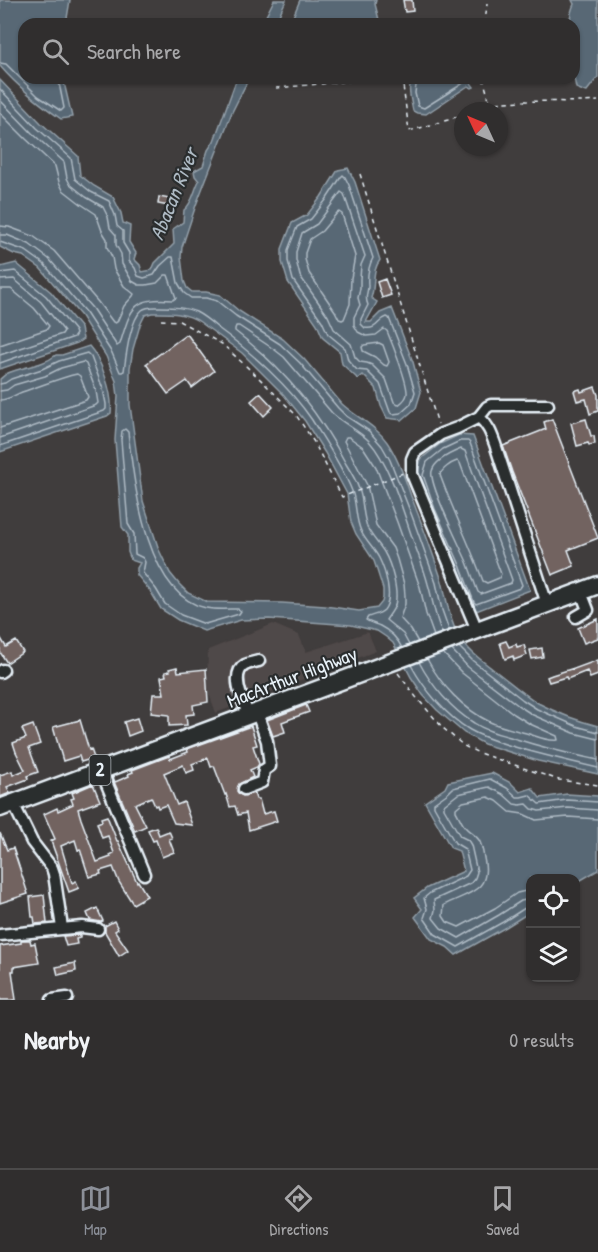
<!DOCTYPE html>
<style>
:root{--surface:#302e2e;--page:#3c3a3a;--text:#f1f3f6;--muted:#a8a8aa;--line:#4b4a4a;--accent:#8c9099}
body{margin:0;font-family:"Patrick Hand",sans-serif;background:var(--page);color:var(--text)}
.controls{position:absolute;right:18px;bottom:18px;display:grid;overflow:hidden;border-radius:12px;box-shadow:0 2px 4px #0004}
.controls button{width:54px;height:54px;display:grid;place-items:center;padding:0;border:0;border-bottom:2px solid var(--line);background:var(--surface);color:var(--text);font:30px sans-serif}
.compass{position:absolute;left:454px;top:102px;width:54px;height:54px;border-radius:50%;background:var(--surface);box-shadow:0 2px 4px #0004;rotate:314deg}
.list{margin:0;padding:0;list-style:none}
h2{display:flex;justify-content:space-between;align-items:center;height:78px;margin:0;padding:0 24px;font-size:26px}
h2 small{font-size:20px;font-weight:400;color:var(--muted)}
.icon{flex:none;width:33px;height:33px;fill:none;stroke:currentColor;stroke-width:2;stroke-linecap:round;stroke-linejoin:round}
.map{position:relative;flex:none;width:598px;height:1000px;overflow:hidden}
.search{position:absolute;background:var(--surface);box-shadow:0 2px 4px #0004;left:18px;right:18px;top:18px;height:66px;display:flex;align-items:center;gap:15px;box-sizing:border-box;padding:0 21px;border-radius:18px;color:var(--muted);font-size:22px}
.sheet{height:168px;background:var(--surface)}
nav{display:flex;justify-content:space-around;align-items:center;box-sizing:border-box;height:84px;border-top:2px solid var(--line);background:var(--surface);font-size:16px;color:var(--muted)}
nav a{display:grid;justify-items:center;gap:3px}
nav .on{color:var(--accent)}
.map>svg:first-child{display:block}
.built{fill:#4f4848}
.water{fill:#586875;stroke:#929fa9;stroke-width:1.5;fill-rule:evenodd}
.pier{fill:#403d3d}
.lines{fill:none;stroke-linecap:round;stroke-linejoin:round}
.shore{stroke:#aebac4;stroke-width:1.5}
.building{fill:#726361;stroke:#e8f1f8;stroke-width:1.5}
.minor-casing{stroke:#e8f1f8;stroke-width:15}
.highway-casing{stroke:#e8f1f8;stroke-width:21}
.path{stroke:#e8f1f8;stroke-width:1.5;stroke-dasharray:4.5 4.5;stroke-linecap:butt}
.minor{stroke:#2a2d2e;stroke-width:10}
.highway{stroke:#2a2d2e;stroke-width:16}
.labels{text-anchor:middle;stroke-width:4.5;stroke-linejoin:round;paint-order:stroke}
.shield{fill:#2a2d2e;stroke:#afb6bb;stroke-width:1.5}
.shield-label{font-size:18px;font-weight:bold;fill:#e8f1f8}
.street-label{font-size:20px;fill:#e8f1f8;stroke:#2a2d2e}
.water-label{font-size:21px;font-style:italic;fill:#aebac4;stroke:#2a2d2e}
</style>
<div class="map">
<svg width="598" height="1000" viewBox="0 0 598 1000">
<rect width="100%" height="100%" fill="#403d3d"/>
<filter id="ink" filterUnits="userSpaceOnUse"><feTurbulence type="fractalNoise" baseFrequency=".0167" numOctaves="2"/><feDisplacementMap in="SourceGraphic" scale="12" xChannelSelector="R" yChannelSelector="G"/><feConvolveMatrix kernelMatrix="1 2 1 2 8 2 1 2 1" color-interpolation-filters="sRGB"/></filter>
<g filter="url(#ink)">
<!-- built -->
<path class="built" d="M273,624L299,635L306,652L368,632L376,651L216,713L207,688L208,650Z"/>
<!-- water -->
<path class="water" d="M0,0H70L66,24H24V78H63L72,117L61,119C39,103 18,87 0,66Z
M274,0H286L275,24H262Z
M300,0H376L375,4L380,24H290Z
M572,0H598V77L586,92L576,88L574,78V24H571C569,17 571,11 574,4Z
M237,78H249L232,112L196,205L182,247L181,257L184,281L187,288L192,292H206L220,295L239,311L283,339L304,359L342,404C357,418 375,425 387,442C398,458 405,478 411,496C422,524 432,551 441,578C447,597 448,618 458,635C467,650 481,660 494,670C509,681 523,694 538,703C557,713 578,721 598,726V774L538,761L484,744L464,733L437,710L423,695L411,677L393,643L386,637L377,631L351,625L269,619L241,620L204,631L178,620L161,609L151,592L137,575V568L140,563L131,560L128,552V535L122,527L115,440L118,396L116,381L106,356L81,316L40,268L23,256L14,254L0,247V80L41,123L78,156L80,175L94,186L113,197L121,213L123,223L130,226L129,242L136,253L134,259L140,265L142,272L152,270L155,263L174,244L173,229L183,222L184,210C193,203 194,190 199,181L195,176L194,171L203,166L208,150L214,141ZM152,313C169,313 185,312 200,322L242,353L284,395L305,421L325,453L347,494L351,522L356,534L374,561L376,567L383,589V598L382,602L377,608L359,611L325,606L282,603L207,602L188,593L179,584L170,573L159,550L143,501L130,405V368L133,349L140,325L145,315Z
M278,78H338C319,81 295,87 278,78Z
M412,78H472L471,83L474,87L472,88L468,86L426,114L417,113L413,111C411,100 407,88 412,78Z
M348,168L355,182L380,260C371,272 376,284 371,298L377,302L366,322H371L380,313L392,308L413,362L421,392L416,408L402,420L387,418L381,406L376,388L363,375L358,379L342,364L340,352L323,338L317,324L288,282L282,262V249L292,223L307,215L321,197L338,170Z
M16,263L51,292L81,328L83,339L77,343L0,369V267Z
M89,346C102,360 113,394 111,413L107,416L0,452V379C3,377 5,374 8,373C23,366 43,366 56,355H62Z
M459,435L473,436L530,590L471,613L417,475L421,459L440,444Z
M492,773L511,783L520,792L532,788L540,798L567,794L598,796V870L576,883V878H530V912L506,927L456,955L447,947L431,939L415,917L422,909L414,898L427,888L464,871L459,851L451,848L425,802L445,788L448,782Z"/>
<!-- pier -->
<path class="pier" d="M458,627L468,645L403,668L393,651Z"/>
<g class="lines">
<!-- shore -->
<path class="shore" d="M0,63L6,64L38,96L61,111L64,108L58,78
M417,78L415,93L418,106L424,108L462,84L465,81V78
M0,89L37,128L71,158L75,179L91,192L109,201L115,215L117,226L123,231V243L129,253V261L135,268L138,276L144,278L154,275L160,266L170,257H173L178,283L184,293L191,298H206L217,301L236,316L280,344L300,363L338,408L346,416L369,431L382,446L390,460L412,516L436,583L442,610L449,630
M0,100L32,133L64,162L67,178L70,184L86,197L103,207L108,217L110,228L116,235V245L121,254L122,264L132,281L139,285H146L157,283L165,275H168L176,298L173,300C132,297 131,308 120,344L117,346L92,308L49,259L29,244L7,235H0
M0,113L26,139L55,166L59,182L63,190L81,204L96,214L102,231L107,239V247L112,257L114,269L124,286L134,294L133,296L124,306L117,322L115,323L113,322L98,302L54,251L33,236L9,227L0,226
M343,175L345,177L349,185L373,258C368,267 367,275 368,286C368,294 364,296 368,305L361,319V324L365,328C378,330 377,320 387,317L389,318L407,364L415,392L411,404L401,413L393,414L390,412L380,384L367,371L357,370L348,360L345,348L328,334L322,321L293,280L288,261V250L297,227L311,219L326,200L341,177Z
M341,192L344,194L365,256L361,265L360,279V288L358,298L360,305L354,317V325L358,332L366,336L376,335L384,329L387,331C392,343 408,383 407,394C406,400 402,402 398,405L394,402L386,379L372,365L367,363L360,362L355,357L351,344L334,329L328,316L300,276L296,260V252L302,233L317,224Z
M339,212L342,214L355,256L351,278L350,304L344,319L342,320L339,319L335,311L309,273L305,259V253L310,239L322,231L337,213Z
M0,242L26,251L44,264L86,313L112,353L120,372H122L124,371C126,356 130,320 142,310C147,306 154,307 160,307C172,307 185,307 196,312C204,316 211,322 218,328C251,352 289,386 312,420C325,441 343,468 352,491C357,504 355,519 361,531C365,541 374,548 379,558C385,570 394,598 384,610C380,614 373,615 368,617L366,620C370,623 376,624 380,626C390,631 397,638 402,648
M0,273L15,271L46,296L75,331L76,334L74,337L0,363
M0,280L14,279L41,302L64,331L62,334L0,355
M0,289H11L34,308L49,326L47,329L0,345
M379,343L383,345L389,362L387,366L384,365L375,357L363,351L362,347L364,345Z
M0,384L5,383L11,379L42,369L59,361L87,353L91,357L103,389L106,404V409L104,411L0,446
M0,391L7,390L14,385L45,376L61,368L83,362L86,364L96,391L98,403L96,405L0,438
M0,400C9,400 14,395 22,392C41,386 59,378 77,374L80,376L88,397L86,400L0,428
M125,429L128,432C134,481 145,595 206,608C216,610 228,609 238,609L241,611L239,614L205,624L181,615L165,604L156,589L143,573L145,562L143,558L135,554L134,534L128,524L121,440L122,431Z
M460,441H468L470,443L522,585L520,588L476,604L474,602L460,565L435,509L423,475L427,462L443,449Z
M461,449L465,451L512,580L511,583L481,594L478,592C474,582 471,572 467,562C460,546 428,483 432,471C435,460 451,453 461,449Z
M457,461L460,463L501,574L499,578L487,583L483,581C470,545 453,511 440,475C442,469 451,463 457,461Z
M418,642L411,630L400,618L405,604V596L404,584L397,559L393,548L376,525L367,485L344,441L346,437H349L363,447L376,467L397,522L420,587L426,614L434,636
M409,645L403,634L386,620C389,615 393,611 395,605C399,591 391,564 384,552C379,544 372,537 368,529C362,516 364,502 359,489C356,480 351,472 346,464C319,412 282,367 235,331V329L236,326H239L275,350L284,357L332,413C343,424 359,430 369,441C389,463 402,508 412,537C417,552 424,568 428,584C433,601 435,617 442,633
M459,647L473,661L523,700L537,709L576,726L598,732
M452,650L468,667L519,706L533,715L574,733L598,739
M427,659C441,685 463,709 490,722C501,727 515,730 526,733C536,736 548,742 558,740L557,736L530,724L514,714L462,673L443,653
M419,662C431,685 452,710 474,723C486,731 499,734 513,738C541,747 569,754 598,760
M411,665C424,689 446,716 470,730C482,737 495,741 508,745C538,754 568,761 598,768
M530,890L517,893L495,908L459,927L447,922L443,916L444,905C468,893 492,891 484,858C483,852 482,845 479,840C475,834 469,832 465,827C461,822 459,816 456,811V808L463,802L488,797L497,801L510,812L523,814L536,820L568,817L598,819
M530,899L521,901L499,915L459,938L441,928L433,918L435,910L434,900L471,883L475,878L477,872L471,845L468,840L460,836L444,808V805L458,794L489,787L503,794L514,804L520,805L527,804L532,809L539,811L568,808L598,810
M530,907L525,908L503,922L458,947L435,934L424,918L427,909L424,898L430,893L466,876L470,870L465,849L455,843L434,806V803L448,793L453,788L490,779L507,788L517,797H521L529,795L539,804L567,800L598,802"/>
</g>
<!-- building -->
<path class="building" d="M403,0H412L413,11L405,12Z
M159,197L170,199L169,206L158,204Z
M385,279L391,295L382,298L377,282Z
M187,334L214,371L192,388L187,381L168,394L146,364Z
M595,387L598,395V411L590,414L586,399L577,401L574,391L580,389L581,392Z
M260,393L273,407L264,416L251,401Z
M552,419L598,538L568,550L574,566L552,575L512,472L503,446L546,429L544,422Z
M586,419L591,436H594L595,444L589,445L588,443L577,446L571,423Z
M598,619V638L584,643L578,628Z
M0,637L6,647L16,641L23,652L7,663L0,652Z
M506,641L509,647L516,644L517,647L524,645L527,655L514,660L513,656L505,659L500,643Z
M542,648L543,657L532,659L530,650Z
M598,660V675L590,678L587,671L567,679L566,677L549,682L547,677L552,675L574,668V669Z
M177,667L178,672L206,669L208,702L193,705L194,714L186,715L187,725L169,726V715L151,713L153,694H164L161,677L166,676L165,672L170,671L169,669Z
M306,705L309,712L282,722L285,732L273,736L267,720Z
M137,718L141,731L128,736L124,722Z
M80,720L89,750L91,749L94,758L81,762L79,756L63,761L53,727Z
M33,725L40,744L29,748L38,772L27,776L28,779L7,787L10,793L0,797V775L12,771L13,775L25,770L16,752L13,743L26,738L22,729Z
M251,726L257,745L253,746L259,764L257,767L250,770L253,777L239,784L237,791L239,794L243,796L254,793L256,799H259L263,814L274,811L277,821L249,830L246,813L238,815L235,806L230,807L226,794L225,795L214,766L211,767L208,758L192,764L194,770L186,773L183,765L164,773L177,805L184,802L192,825L174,823L166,805L158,808L157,805L155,806L151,797L135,804L146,826L135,831L112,777H113L115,782L129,776L128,774L133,772L132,770L169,756L170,759L188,752L187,749Z
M93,784L100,801L78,809L81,819L97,862L111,857L110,855L114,853L108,836L102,838L97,823L102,821L101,818L107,816L117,841H118L137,882L138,881L147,896L133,904L119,882L113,867L100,871L101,874L89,877L80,849L78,850L75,840L61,846L72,883L76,881L79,888L69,892L51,841L55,839L44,814L57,808L58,811L73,804L71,799L74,798L72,793Z
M156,827L159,835L169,831L172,838L169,839L174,852L162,857L156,840L153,841L148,830Z
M0,833L7,850L13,848L28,894L0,903Z
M44,895L47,923L35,924L34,917H32L30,897Z
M97,908L103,921L101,922L90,920L87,913Z
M114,921L118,929L115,931L128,950L119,956L105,932V926Z
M80,935V938L76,939L77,944L66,946L63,936Z
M21,940H30L31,944L35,943L39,963L14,967V971H12L16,1000H0V946L21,943Z
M75,963L76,971L58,975L56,967Z"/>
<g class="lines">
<defs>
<path id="minor" d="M479,417L487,407L491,405H548
M576,617L588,610L581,592
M477,630L412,474V459L415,452L441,434L457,428L479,417C488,425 491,433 495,444L547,604
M0,672L3,670
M249,716C244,704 229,674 245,665C249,663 255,662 259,661
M101,770L144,874
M244,789L262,782L264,770L270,766L267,741L257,713
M13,803L32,842L52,868L54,874L62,928
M0,935L82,927L98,929
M52,1000L67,998"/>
<path id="highway" d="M0,808L598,585"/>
</defs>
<!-- minor casing -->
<use href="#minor" class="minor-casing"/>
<!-- highway casing -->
<use href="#highway" class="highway-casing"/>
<!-- path -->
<path class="path" d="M485,24L487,4
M402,78L409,131L448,120L463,114
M483,78L490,103
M276,88L385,78
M471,111L490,103L525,101L581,102L598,101
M360,174L438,424
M161,320L179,321L222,344L259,378L296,415L314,442L342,497L403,473
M398,673L416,697L443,728L464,746L479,753L559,780L598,785"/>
<!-- minor -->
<use href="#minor" class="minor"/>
<!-- highway -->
<use href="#highway" class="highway"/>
</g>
</g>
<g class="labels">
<!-- shield labels -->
<rect class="shield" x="89.5" y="755" width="21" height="30" rx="4.5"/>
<g class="shield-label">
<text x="100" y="776">2</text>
</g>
<!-- street labels -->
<g class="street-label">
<text transform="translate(292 677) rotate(-21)" y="7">MacArthur Highway</text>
</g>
<!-- water labels -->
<g class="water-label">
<text transform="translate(174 194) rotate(-68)" y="7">Abacan River</text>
</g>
</g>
</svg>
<div class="controls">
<button><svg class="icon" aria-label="locate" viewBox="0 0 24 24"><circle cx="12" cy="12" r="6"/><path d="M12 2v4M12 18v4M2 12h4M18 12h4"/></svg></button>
<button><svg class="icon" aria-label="layers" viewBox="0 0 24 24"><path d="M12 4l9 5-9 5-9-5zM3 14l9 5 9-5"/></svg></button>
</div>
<svg class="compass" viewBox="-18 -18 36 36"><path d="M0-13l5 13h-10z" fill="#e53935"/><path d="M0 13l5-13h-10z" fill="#a8a8aa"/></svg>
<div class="search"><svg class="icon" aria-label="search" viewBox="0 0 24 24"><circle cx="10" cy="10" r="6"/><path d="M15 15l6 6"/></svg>Search here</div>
</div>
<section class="sheet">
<h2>Nearby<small>0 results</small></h2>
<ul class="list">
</ul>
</section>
<nav>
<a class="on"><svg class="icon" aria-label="map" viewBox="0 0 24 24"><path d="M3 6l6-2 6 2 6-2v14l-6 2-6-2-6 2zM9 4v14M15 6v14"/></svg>Map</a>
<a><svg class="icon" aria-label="directions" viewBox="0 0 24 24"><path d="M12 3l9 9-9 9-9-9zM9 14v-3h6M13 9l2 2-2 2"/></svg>Directions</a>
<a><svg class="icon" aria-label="saved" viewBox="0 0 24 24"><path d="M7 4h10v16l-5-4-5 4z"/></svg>Saved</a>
</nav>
